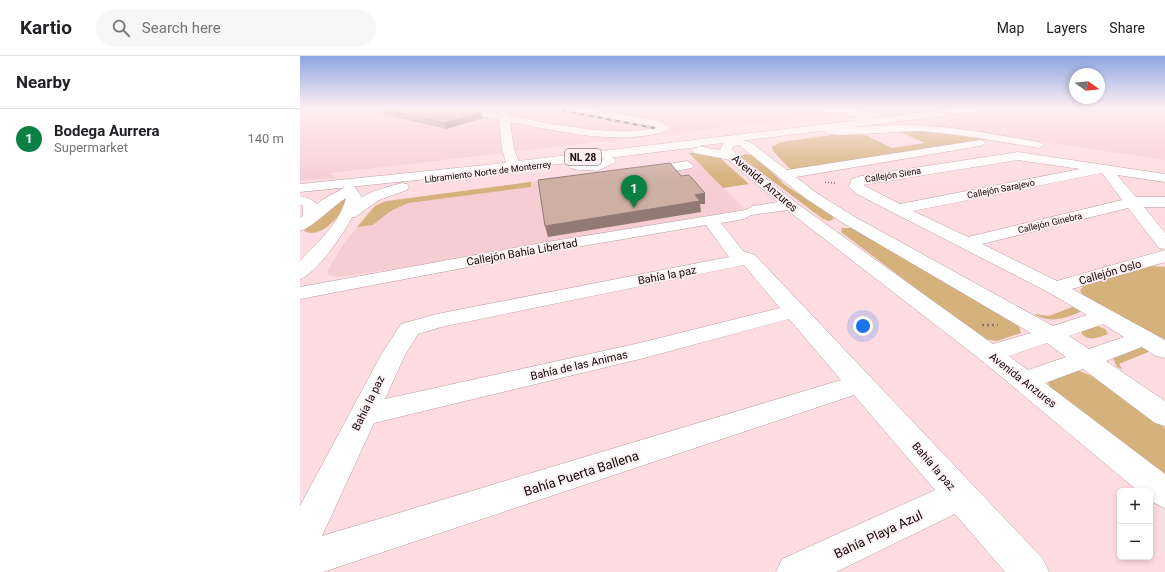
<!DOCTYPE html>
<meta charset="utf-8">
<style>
:root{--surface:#fff;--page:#f6f6f6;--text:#202124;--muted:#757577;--line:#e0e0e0;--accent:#0b8043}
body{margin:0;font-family:Roboto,sans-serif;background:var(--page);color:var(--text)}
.controls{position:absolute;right:12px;bottom:12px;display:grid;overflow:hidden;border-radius:6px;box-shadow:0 2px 6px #0003}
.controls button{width:36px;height:36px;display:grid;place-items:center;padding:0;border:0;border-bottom:1px solid var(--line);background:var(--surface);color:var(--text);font:20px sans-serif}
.compass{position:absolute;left:769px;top:12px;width:36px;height:36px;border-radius:50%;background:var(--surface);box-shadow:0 2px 6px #0003;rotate:104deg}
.you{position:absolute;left:563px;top:270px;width:14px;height:14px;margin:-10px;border:3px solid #fff;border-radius:50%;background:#1a73e8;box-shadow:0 0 0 6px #1a73e833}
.badge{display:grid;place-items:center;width:26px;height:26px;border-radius:50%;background:var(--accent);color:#fff;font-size:13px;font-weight:700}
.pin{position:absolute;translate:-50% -33px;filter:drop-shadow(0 1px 2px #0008)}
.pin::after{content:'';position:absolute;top:21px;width:14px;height:12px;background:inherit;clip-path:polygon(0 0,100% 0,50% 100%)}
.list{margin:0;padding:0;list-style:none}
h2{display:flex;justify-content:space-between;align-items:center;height:52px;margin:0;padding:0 16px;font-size:17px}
h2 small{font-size:13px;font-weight:400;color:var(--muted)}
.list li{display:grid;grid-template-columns:26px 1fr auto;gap:12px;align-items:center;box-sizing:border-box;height:60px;padding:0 16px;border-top:1px solid var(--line)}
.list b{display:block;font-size:15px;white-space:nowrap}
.list p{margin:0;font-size:13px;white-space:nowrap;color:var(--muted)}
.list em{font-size:13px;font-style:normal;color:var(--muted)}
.icon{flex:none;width:22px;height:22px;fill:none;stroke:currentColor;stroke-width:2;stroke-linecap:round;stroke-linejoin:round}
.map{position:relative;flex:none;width:865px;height:516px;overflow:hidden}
header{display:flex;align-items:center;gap:24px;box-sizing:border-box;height:56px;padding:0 20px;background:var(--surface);border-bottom:1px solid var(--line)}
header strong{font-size:19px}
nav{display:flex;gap:22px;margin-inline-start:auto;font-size:14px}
.search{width:280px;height:36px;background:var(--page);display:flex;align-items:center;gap:10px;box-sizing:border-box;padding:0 14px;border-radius:22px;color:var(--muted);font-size:15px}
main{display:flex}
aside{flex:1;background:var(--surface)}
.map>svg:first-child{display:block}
.built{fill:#f7cdd4}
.green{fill:#d5b17c}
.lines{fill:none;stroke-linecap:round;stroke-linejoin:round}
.minor-casing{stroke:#ba9a9f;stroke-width:1}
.major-casing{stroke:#ba9a9f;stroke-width:1}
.path-far1{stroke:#8a7377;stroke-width:1.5;stroke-dasharray:1 2;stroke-linecap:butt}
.path{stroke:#8a7377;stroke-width:2.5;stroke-dasharray:2 3;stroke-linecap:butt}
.minor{fill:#fff;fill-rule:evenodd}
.major{fill:#fff;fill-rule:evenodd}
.rail-casing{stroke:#2f2124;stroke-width:2}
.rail{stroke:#feeff2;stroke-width:1.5;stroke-dasharray:4.5;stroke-linecap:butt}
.wall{fill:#b1968d}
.shaded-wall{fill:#907a73}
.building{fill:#ceafa4;stroke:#907a73}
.labels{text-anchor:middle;stroke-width:3.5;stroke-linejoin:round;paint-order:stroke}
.far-street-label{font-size:9px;fill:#13080a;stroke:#feeff2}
.shield{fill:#feeff2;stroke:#5a4d50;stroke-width:1}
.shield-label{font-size:10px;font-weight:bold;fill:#13080a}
.street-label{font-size:11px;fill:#13080a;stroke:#feeff2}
.near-street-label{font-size:13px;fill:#13080a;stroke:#feeff2}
</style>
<header>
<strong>Kartio</strong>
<div class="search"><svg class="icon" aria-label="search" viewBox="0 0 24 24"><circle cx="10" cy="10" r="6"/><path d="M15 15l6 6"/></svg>Search here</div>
<nav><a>Map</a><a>Layers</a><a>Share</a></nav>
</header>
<main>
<aside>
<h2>Nearby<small></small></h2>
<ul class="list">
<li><span class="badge">1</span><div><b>Bodega Aurrera</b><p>Supermarket</p></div><em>140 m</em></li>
</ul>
</aside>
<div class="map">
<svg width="865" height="516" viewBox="0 0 865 516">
<rect width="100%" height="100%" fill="#ffdce2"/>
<!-- built -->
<path class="built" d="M0,52H469L522,60L66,113L30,117L36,122L0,124Z
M541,52H628L582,57Z
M740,52H865V104L620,68Z
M395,104L445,153L108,211L39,221L28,219V214L44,187L73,152L80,146Z"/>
<!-- green -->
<path class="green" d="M615,73L681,82L685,85L491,114L473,95L472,91L481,86L539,78L565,79L592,92L625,87L598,75Z
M398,96L418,100L449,128L423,132L389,97Z
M446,98L456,100L485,129L531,159L534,163L529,165L523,163L441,101L440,100Z
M231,126V131L108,147L89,156L73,169L57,171L75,150L87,145Z
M46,142L51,144C40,157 24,184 4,175L32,145Z
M542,172H555L714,266L719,270L721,277L697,285L683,283L541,176Z
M852,210L865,211V286L784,240L780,235L783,230Z
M772,249L779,253L780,256C763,263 753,267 735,259V258L749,260L772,251Z
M796,269L805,273L808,278C798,282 785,287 780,274Z
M839,289L851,295L819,308L822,313L817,311L812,300Z
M777,314L794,321L865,372V421L749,332L748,325Z"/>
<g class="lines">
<defs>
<path id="minor" d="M19,52H35L22,57L19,56Z
M147,52H167L199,58L198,52H208L209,60C247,67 322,83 357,71L270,55L265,52H287L360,65L370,72L369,74C321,91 259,75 210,66L214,93L222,113L215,117L208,113L202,93L199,64L152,55Z
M512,52C526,52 568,50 576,61L569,64L572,67L567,70L553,64L554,62L560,61L517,55Z
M597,69C645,68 692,78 739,86L745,89L739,92L665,80L620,75L540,79L529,78L524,75L529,72Z
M439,83L450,86L487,114L680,84L684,85L686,87L680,90L496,121L515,136L555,161L753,270L787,259L748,236L555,137L549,130L552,123L561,120L718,96L865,118V126L817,119L836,141H865V151H844L865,177V193L859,192L828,152L682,188L757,225L865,194V206L772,233L865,284V302L856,300L842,291L806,305L865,345V370L855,367L783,313L745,327L865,418V452L850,445V435H838L681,304L487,154L451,159L444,163L421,167L443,195L455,199L743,503L749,516H705L655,458L536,516H476L482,503L635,434L554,339L23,516H0V450L81,299L101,268L137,258L429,201L406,169L247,196L0,243V231L247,186L446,154L453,150L478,146L427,103L420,93L425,85ZM439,89L505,142L543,167L731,277L693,288L495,146L435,97L432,93L433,90ZM718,104L780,113L600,148L563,129ZM802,117L822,144L668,181L613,155ZM444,209L480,252L344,286L85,343L105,299L118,278L141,271ZM489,263L541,324L22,480L74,367L344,302ZM803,268L824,281L789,293L769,280ZM747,287L766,301L728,314L709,300Z
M310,100L316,104L314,107L297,115C289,113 272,116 267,109L273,105L296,106Z
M387,105L393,109L392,112L344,120L339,119L337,116L339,113L344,112Z
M49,129L54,130L61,140C58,159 18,218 0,223V205C17,187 40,167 46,142C33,150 12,172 0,175V162L22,144Z"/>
<path id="major" d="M660,52H689L684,55L398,90L435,97L437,100L431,104L394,97L392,94L398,91L186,117L0,136V128L186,109Z
M102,127L107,128L109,131L107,134L79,144L55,161H43L41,158C54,140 82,132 102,127Z
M0,140C11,142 26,150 17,163L11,165L5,163L3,160V150L0,149Z"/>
</defs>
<!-- minor casing -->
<use href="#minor" class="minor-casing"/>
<!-- major casing -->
<use href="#major" class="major-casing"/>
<!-- path-far1 -->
<path class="path-far1" d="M525,126L535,127"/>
<!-- path -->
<path class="path" d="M682,269H698"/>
<!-- minor -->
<use href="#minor" class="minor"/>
<!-- major -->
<use href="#major" class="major"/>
<defs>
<path id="rail" d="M249,52L354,72
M0,55L14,52"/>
</defs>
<!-- rail casing -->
<use href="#rail" class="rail-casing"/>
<!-- rail -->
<use href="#rail" class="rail"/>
</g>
<!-- wall -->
<path class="wall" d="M80,52L181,56L183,62L146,73L83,58Z
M296,52H316L309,54Z"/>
<!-- shaded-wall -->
<path class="shaded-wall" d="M309,52H316L309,54Z
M181,56L183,62L146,73L144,67Z
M405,137V148H400L401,156L248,181L245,170L395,139Z"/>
<!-- building -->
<path class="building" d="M80,52H160L181,56L144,67Z
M370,107L381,120L389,119L405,137L395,139L400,145L245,170L238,124Z"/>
<!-- sky -->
<linearGradient id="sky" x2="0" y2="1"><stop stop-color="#8da6e2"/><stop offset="0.42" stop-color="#ffeff2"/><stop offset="1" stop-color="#ffeff2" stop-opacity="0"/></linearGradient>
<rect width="865" height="124" fill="url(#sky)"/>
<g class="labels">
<!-- far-street labels -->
<g class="far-street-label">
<text transform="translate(188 116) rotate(-7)" y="3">Libramiento Norte de Monterrey</text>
<text transform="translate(593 119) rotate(-9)" y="3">Callejón Siena</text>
<text transform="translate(701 133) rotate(-11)" y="3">Callejón Sarajevo</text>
<text transform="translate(750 167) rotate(-13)" y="3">Callejón Ginebra</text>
</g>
<!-- shield labels -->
<rect class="shield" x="265" y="93" width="36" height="16" rx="3"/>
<g class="shield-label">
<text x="283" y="105">NL 28</text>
</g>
<!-- street labels -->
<g class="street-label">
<text transform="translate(465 127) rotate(40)" y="4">Avenida Anzures</text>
<text transform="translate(222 196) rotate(-10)" y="4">Callejón Bahía Libertad</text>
<text transform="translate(810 216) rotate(-16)" y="4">Callejón Oslo</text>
<text transform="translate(367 219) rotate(-11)" y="4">Bahía la paz</text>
<text transform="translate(279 309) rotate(-13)" y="4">Bahía de las Animas</text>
<text transform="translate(723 324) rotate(38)" y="4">Avenida Anzures</text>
<text transform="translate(68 347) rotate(-64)" y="4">Bahía la paz</text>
<text transform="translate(634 410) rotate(49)" y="4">Bahía la paz</text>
</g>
<!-- near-street labels -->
<g class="near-street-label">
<text transform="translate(281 417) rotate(-18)" y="5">Bahía Puerta Ballena</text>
<text transform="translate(578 478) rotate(-25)" y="5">Bahía Playa Azul</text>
</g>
</g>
</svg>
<div class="controls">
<button>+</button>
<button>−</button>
</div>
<svg class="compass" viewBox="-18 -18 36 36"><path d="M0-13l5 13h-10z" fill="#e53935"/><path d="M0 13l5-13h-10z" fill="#757577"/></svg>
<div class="you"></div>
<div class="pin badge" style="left:334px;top:152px">1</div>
</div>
</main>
